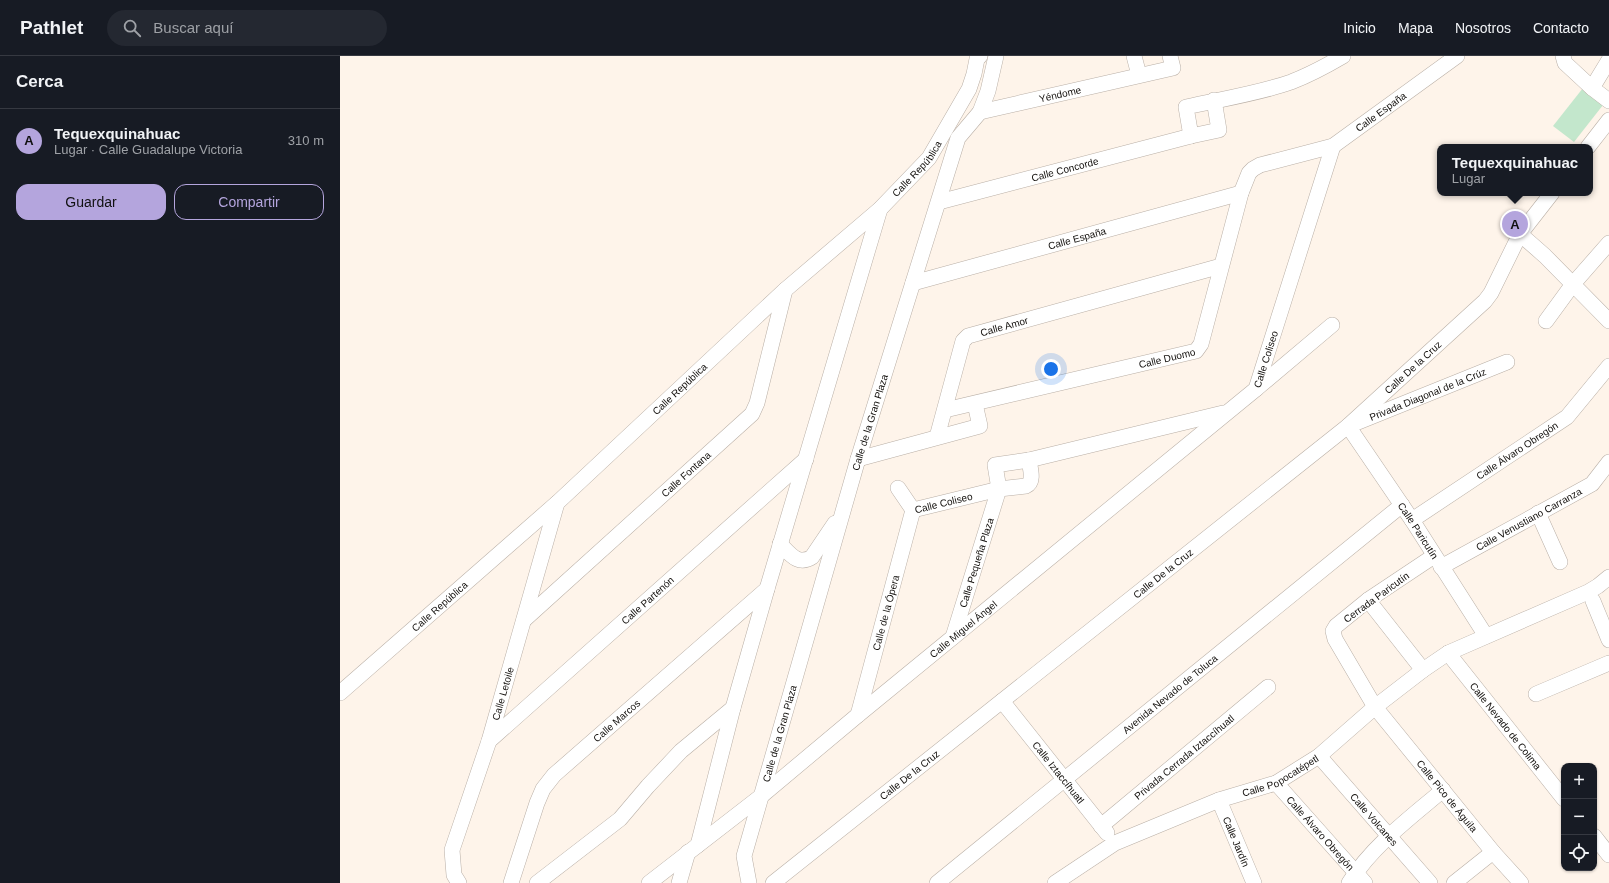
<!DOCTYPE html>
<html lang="es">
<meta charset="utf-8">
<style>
:root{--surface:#171b24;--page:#242831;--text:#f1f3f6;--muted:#9ea1a6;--line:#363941;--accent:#b4a5dd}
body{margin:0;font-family:Helvetica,sans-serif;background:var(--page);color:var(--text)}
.controls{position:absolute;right:12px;bottom:12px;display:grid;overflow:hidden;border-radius:8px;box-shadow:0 1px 3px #0004}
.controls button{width:36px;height:36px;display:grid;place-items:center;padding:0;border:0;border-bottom:1px solid var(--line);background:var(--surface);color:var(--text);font:20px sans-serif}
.you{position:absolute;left:711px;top:313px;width:14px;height:14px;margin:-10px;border:3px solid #fff;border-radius:50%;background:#1a73e8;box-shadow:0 0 0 6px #1a73e833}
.badge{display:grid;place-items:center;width:26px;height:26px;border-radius:50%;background:var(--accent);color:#111;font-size:13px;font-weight:700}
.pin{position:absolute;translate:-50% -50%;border:2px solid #fff;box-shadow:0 1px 4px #0006}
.popup{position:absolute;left:1097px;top:88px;width:156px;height:52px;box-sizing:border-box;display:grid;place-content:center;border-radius:8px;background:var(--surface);filter:drop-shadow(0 1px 3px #0005);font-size:13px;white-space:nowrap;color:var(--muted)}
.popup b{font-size:15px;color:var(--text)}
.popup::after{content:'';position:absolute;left:50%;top:100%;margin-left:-8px;border:8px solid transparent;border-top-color:var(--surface)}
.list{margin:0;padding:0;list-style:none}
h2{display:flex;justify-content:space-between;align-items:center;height:52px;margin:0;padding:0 16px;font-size:17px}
h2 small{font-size:13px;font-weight:400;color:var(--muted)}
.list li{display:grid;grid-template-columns:26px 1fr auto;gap:12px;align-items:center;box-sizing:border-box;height:64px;padding:0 16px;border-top:1px solid var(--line)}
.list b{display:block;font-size:15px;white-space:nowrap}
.list p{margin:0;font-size:13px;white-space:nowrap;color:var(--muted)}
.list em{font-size:13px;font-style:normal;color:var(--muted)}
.actions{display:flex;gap:8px;padding:12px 16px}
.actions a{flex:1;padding:9px 0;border:1px solid var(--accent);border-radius:12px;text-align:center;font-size:14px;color:var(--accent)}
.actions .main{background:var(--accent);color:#111}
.icon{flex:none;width:22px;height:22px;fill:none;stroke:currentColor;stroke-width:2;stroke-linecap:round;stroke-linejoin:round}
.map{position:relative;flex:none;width:1269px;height:827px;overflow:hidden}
header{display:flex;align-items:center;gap:24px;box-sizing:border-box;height:56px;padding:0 20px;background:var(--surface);border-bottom:1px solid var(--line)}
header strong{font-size:19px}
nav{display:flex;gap:22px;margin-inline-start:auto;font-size:14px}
.search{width:280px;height:36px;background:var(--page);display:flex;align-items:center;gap:10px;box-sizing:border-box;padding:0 14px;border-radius:22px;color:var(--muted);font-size:15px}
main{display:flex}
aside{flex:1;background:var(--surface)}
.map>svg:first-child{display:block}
.green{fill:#c3e7cc}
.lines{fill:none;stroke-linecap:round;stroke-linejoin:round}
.minor-casing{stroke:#b9afa6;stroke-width:16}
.minor{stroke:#fff;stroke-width:15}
.labels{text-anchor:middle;stroke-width:4;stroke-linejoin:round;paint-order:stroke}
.street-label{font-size:10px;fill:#13100d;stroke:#fff}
</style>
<header>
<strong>Pathlet</strong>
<div class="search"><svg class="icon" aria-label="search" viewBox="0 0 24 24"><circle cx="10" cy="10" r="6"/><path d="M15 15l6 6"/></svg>Buscar aquí</div>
<nav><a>Inicio</a><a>Mapa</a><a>Nosotros</a><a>Contacto</a></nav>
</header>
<main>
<aside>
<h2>Cerca<small></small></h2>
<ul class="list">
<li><span class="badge">A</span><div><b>Tequexquinahuac</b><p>Lugar · Calle Guadalupe Victoria</p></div><em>310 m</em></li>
</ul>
<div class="actions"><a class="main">Guardar</a><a>Compartir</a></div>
</aside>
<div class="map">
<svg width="1269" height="827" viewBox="0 0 1269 827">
<rect width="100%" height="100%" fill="#fef4ea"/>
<!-- green -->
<path class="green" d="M1243,32L1263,49L1234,86L1213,70Z"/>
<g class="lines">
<defs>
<g id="minor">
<path d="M794,0L799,19"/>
<path d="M1223,0L1225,7L1252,32L1269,45"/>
<path d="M1252,32L1269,4"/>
<path id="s1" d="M640,56L833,12L830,0"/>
<path d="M851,80L846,51C881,43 917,38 951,26C969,19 986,10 1003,0"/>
<path d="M1248,91L1269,64"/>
<path id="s2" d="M599,146L851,80L879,74L874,44"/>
<path d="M1180,178L1205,200L1269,265"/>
<path id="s3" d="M573,227L901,137"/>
<path d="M1206,265L1233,228L1269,187"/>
<path d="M916,333L992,269"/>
<path id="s4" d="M605,354L856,295L861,288L901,137L909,117L913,113L920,109L993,90L1117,0"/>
<path id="s5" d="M1018,366L1167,306"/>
<path id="s6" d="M1008,370L1072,464L1146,580"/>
<path id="s7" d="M597,381L623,285L628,280L881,210"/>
<path d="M518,403L640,370L635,348"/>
<path id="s8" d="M558,432L573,454L659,433L686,430C695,426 690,412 689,404"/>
<path d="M1198,457L1220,506"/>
<path id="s9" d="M1072,464L1227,361L1269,310"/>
<path d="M440,488C450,498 458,510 472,501L495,467"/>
<path id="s10" d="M1094,500L1028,544L996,570L993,575L995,583L1035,651L1153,796L1181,827"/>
<path id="s11" d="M1101,511L1252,428L1269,406"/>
<path d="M1028,544L1083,614"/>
<path d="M1253,545L1269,584"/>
<path id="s12" d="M184,564L412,358L417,347L445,234"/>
<path id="s13" d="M613,581L659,433L655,409L689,404L883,357"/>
<path id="s14" d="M1108,597L1224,743"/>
<path id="s15" d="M0,637L217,447L445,234L540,153L589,102L629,33L634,18L637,3L640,0"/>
<path d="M1196,638L1269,607"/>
<path id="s16" d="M662,645L767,777"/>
<path id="s17" d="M518,659L573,454"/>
<path id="s18" d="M149,685L466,403"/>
<path id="s19" d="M979,700L1090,827"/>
<path id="s20" d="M936,727L1025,827"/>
<path id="s21" d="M879,744L914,827"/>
<path id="s22" d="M761,770L928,631"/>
<path d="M1254,780L1269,799"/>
<path d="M358,789L393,652L427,533L540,153"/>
<path id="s23" d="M119,827L114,819L112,794L149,685L217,447"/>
<path id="s24" d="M171,827L197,747L203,733L214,719L427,533"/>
<path d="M197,827L280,763L308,730L341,695L393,652"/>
<path id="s25" d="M309,827L420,741L518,659L916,333L993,90"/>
<path d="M339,827L348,796"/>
<path id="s26" d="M409,827L404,800L518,403L618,82L640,56L648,35L656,0"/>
<path id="s27" d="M433,827L1008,370L1145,245L1151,237L1180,178L1212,137"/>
<path id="s28" d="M597,827L1062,449"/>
<path id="s29" d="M715,827L775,787L879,744L936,727L979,700L1035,651L1083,614L1108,597L1248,536L1258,530L1269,521"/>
<path d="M1009,827C1032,790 1070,762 1103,734"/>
<path d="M1114,827L1153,796"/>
</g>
</defs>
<!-- minor casing -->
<use href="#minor" class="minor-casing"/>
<!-- minor -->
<use href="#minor" class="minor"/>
</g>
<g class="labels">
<!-- street labels -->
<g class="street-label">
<text dy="4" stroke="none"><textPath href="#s1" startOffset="82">Yéndome</textPath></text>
<text dy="4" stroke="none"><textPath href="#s4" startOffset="592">Calle España</textPath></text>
<text dy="4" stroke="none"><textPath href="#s15" startOffset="780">Calle República</textPath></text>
<text dy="4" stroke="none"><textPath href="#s2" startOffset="130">Calle Concorde</textPath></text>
<text dy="4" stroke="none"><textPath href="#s3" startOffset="170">Calle España</textPath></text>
<text dy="4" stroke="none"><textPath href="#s7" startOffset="144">Calle Amor</textPath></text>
<text dy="4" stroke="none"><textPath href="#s4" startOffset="228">Calle Duomo</textPath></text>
<text dy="4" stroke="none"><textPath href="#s25" startOffset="814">Calle Coliseo</textPath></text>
<text dy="4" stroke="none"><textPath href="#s27" startOffset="822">Calle De la Cruz</textPath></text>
<text dy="4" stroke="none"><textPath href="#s15" startOffset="456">Calle República</textPath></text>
<text dy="4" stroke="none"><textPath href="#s5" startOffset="75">Privada Diagonal de la Crúz</textPath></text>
<text dy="4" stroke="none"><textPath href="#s26" startOffset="479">Calle de la Gran Plaza</textPath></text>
<text dy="4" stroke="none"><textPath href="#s9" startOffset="126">Calle Álvaro Obregón</textPath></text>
<text dy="4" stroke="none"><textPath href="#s12" startOffset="218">Calle Fontana</textPath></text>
<text dy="4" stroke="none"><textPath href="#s8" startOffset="58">Calle Coliseo</textPath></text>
<text dy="4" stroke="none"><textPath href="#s11" startOffset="100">Calle Venustiano Carranza</textPath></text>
<text dy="4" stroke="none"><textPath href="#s6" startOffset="126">Calle Paricutín</textPath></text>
<text dy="4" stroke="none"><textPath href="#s13" startOffset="78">Calle Pequeña Plaza</textPath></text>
<text dy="4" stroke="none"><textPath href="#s27" startOffset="498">Calle De la Cruz</textPath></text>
<text transform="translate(1036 541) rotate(-36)" y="4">Cerrada Paricutín</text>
<text dy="4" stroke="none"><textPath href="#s18" startOffset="212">Calle Partenón</textPath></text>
<text dy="4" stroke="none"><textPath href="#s15" startOffset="132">Calle República</textPath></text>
<text dy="4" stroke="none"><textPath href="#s17" startOffset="106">Calle de la Ópera</textPath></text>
<text dy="4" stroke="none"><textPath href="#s25" startOffset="404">Calle Miguel Ángel</textPath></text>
<text dy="4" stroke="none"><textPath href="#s23" startOffset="199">Calle Letoile</textPath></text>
<text dy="4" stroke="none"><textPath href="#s28" startOffset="300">Avenida Nevado de Toluca</textPath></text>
<text dy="4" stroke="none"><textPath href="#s24" startOffset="200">Calle Marcos</textPath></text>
<text dy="4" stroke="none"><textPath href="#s14" startOffset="93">Calle Nevado de Colima</textPath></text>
<text dy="4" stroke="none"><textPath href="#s26" startOffset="155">Calle de la Gran Plaza</textPath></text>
<text dy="4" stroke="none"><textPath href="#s22" startOffset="108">Privada Cerrada Iztaccíhuatl</textPath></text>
<text dy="4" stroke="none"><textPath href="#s16" startOffset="91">Calle Iztaccíhuatl</textPath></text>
<text dy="4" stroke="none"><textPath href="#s27" startOffset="174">Calle De la Cruz</textPath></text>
<text dy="4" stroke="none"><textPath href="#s29" startOffset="251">Calle Popocatépetl</textPath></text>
<text dy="4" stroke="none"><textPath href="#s10" startOffset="328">Calle Pico de Águila</textPath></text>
<text dy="4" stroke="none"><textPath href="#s19" startOffset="84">Calle Volcanes</textPath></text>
<text dy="4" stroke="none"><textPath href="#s20" startOffset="67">Calle Álvaro Obregón</textPath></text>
<text dy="4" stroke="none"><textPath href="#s21" startOffset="45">Calle Jardín</textPath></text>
</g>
</g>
</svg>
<div class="controls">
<button>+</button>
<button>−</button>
<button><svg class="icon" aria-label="locate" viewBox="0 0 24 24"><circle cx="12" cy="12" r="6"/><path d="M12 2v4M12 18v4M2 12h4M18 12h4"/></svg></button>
</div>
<div class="you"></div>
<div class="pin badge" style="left:1175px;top:168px">A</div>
<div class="popup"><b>Tequexquinahuac</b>Lugar</div>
</div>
</main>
